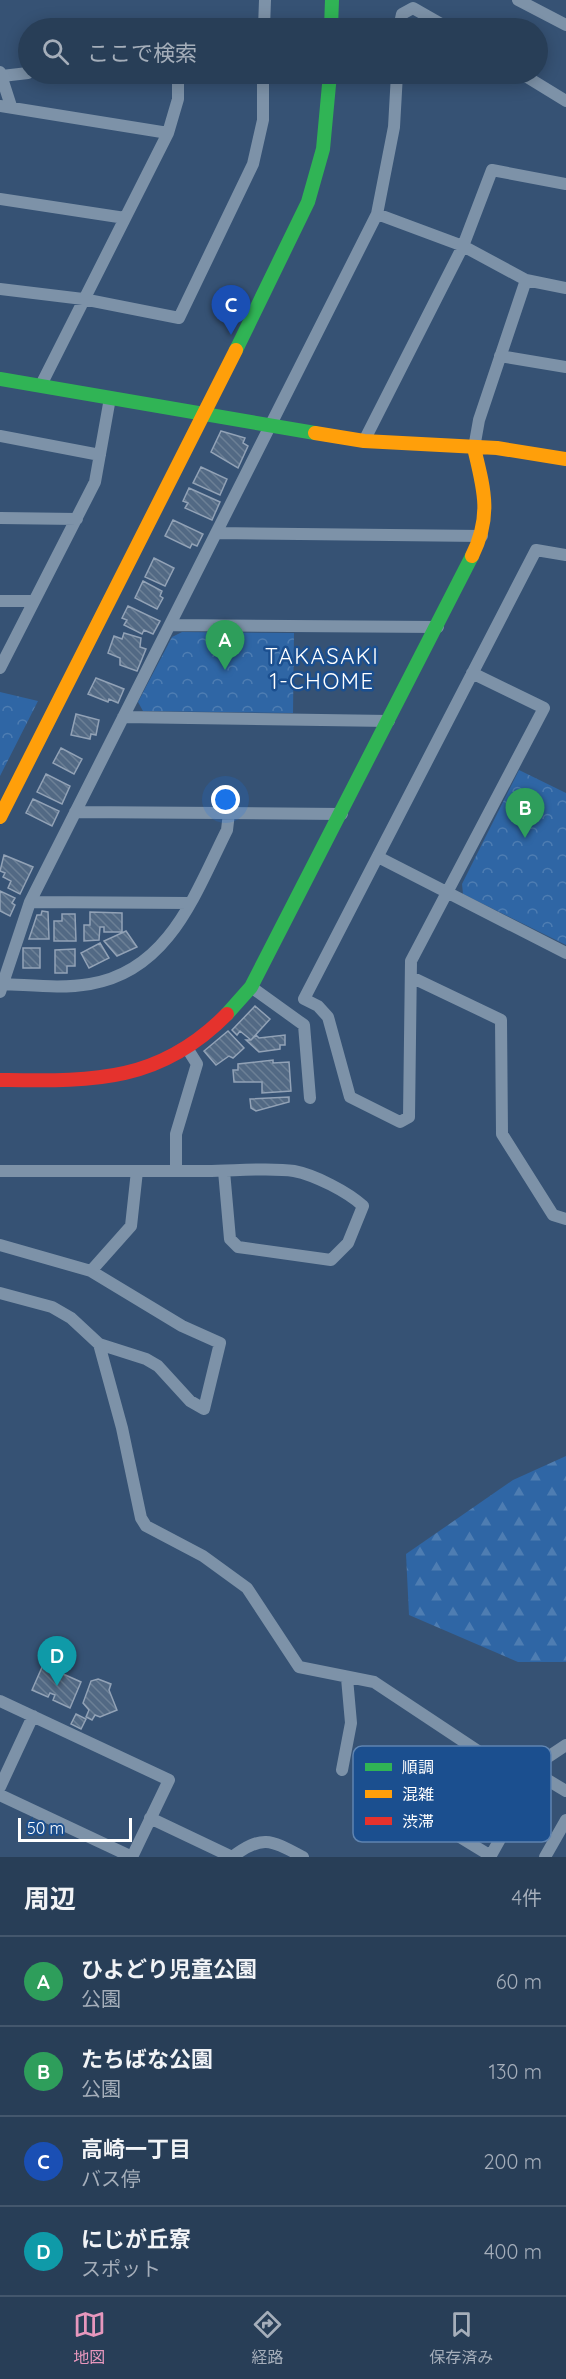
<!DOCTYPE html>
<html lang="ja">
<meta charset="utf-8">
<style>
:root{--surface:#283e57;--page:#344961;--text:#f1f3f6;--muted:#a5aeba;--line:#44576d;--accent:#e797bd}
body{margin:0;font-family:Quicksand,"Noto Sans JP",sans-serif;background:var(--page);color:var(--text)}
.scale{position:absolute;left:18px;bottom:15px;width:114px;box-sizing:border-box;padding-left:6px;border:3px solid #fff;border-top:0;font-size:16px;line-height:21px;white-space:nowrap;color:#fff;-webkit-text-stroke:4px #1b4f8f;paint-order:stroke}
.you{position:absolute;left:226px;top:800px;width:21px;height:21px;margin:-15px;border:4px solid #fff;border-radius:50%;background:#1a73e8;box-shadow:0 0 0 9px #1a73e833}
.badge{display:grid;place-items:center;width:39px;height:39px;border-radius:50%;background:var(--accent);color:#fff;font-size:20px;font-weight:700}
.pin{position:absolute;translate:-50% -50px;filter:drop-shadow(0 2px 3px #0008)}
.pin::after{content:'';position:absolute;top:32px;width:21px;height:18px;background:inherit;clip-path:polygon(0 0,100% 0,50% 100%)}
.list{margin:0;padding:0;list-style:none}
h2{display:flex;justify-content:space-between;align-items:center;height:78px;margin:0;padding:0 24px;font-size:26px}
h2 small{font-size:20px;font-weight:400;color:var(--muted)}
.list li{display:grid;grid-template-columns:39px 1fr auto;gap:18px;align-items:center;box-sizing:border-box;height:90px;padding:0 24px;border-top:2px solid var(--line)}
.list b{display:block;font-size:22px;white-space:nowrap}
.list p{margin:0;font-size:20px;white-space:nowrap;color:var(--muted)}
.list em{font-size:20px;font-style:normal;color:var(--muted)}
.icon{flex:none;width:33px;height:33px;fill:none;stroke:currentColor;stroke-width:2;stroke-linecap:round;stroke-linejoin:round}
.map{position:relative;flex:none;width:566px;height:1857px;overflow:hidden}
.search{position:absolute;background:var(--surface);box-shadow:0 3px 15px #0003;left:18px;right:18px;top:18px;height:66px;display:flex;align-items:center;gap:15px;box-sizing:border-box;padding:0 21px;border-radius:33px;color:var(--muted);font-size:22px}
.sheet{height:438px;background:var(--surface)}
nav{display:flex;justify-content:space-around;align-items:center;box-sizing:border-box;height:84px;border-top:2px solid var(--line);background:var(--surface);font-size:16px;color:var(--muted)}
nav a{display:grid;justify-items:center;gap:3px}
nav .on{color:var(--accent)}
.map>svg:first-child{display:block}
.forest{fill:url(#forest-firs)}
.park{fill:url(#park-crowns)}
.building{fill:url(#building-back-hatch);stroke:#92a2b6;stroke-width:1.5}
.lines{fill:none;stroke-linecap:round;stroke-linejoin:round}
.street{stroke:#7d92a8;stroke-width:12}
.fast{stroke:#30b455;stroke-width:14}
.slow{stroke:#ff9f0a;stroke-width:14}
.jam{stroke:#e5322d;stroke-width:14}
.labels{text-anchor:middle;stroke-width:5;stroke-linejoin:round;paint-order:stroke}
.neighbourhood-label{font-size:22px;letter-spacing:1.5px;fill:#fff;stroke:#1b4f8f}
.key{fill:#1b4f8f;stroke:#5f84b1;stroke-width:1.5}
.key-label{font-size:16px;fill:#fff}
</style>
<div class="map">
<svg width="566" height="1857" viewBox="0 0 566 1857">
<defs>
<pattern id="forest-firs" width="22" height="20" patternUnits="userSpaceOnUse" patternTransform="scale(1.5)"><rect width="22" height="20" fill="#2f66a5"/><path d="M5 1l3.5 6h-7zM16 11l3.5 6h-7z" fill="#4e7db2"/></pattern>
<pattern id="park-crowns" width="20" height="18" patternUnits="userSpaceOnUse" patternTransform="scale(1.5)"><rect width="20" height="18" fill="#2f66a5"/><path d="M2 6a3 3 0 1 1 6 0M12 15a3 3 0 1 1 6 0" fill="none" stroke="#4e7db2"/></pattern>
<pattern id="building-back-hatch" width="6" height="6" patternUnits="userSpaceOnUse" patternTransform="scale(1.5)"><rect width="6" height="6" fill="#526984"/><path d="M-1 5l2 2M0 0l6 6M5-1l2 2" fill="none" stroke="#6c8096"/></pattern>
</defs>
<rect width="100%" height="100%" fill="#365274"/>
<!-- forest -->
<path class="forest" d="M566,1456V1662H518L409,1615L406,1554L513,1480Z"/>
<!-- park -->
<path class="park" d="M182,632L294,633L293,713L143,711L138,702L172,637Z
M0,692L38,701L0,776Z
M519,770L566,793V945L463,894L462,884Z"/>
<!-- building -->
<path class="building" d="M221,431L245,438L243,443L248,446L238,468L211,452Z
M201,467L227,479L220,495L193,483Z
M189,488L220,502L212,520L185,508L188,503L183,501Z
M173,520L203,534L197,546L192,544L190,548L165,536Z
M154,558L174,568L165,586L145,577Z
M143,581L162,591L160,596L163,598L157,609L135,598Z
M128,606L160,621L153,634L144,630L142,634L124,625L127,620L122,618Z
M124,633L141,638L140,647L146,649L137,671L120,665V658L108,653L114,636L122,639Z
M96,678L124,689L118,703L109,699L108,702L88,694Z
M76,714L99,720L96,735L91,734L90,739L71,735Z
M61,748L82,759L74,774L53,763Z
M46,774L70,786L62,804L37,792Z
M33,799L59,811L52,826L26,813Z
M4,855L33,867L20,894L8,888L11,881L3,877L5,873L0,871Z
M0,891L15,898L12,903L15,905L10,916L0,911Z
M42,911L48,912L49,939H29L37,915H41Z
M90,912L122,913V932H104V927H100L99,940L84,941V925H90Z
M62,914H75L76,941H54V921H62Z
M126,931L137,947L117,956L104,941Z
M100,943L109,958L89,968L81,953Z
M23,948H40V968H23Z
M75,949V966H67V973H55V950Z
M255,1006L270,1019L251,1040L240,1031L237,1035L232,1030Z
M228,1031L244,1048L233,1058L229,1056L216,1065L204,1051Z
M256,1035L259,1038L285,1035V1045H280V1049L259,1052L246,1040H251Z
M273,1060V1063L289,1062L291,1091L262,1093V1082H234L233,1070H238V1064Z
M289,1097V1102L256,1111L251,1108L250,1099Z
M43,1665L81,1682L70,1708L53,1700L55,1695L50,1693L48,1697L32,1690Z
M98,1679L111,1684L109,1690L117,1710L100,1717L95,1715L92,1720L86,1717L89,1710L83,1703L91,1681Z
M76,1714L86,1719L81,1729L71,1724Z"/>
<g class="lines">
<!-- street -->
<path class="street" d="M518,0L566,25
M264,28L265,0
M399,28L402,14L413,8L448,28
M0,72L11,106
M522,74L566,101
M2,76L28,73
M0,106L168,133
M0,199L125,218
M377,214L463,246L526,280L566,288
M0,289L83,299L179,318L253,164L263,120V74
M500,356L566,367
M41,385L168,133L178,99V74
M0,436L100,455
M364,441L463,246L492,170L566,184
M474,448L479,420L526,280
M0,518L77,519
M216,533L482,536
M0,601H34
M170,625L438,627
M0,668L95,482L110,398
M472,673L544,708L411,961L409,1117L400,1122L350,1097L328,1017L318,1006L304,999L536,550L566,555
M123,717L389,721
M75,812L342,814
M378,857L566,953
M30,902L190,903
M411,977L501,1020L502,1134L553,1215L566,1219
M2,984C31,985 61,989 90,984C169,971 195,894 227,830L229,813
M251,987L304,1025L310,1098
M0,992L30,902L377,214L394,127L397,74
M0,1171C69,1171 138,1171 207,1171C232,1171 271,1167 294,1171C315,1175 348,1192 363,1206L348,1243L331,1260L238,1247L230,1239L224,1171
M176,1171V1134L197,1064L187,1048
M0,1245L91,1271L182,1326L220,1343L204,1409L190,1401L158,1366L146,1359L99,1344L71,1318L52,1307L0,1293
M91,1271L131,1226L137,1171
M99,1344L122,1428L141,1518L146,1526L203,1556L247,1588L299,1667L374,1682L484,1755L536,1773L566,1791
M0,1701L169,1780L132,1857
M342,1770L351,1723L347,1678
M0,1787L33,1716
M0,1795L132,1857
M427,1817L491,1856
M150,1818L232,1857
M232,1857C263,1834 271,1840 303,1857
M490,1857L545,1759L566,1745
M545,1857L566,1820"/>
<!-- fast -->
<path class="fast" d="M331,28L332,0
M236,350L308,202L323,149L330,74
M0,379L315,433
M227,1014L251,987L472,556"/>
<!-- slow -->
<path class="slow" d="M315,433L364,441L497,448L566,459
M472,556C492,516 484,489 474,448
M0,817L236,350"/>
<!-- jam -->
<path class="jam" d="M0,1080C91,1081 158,1084 227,1014"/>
</g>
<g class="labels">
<!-- neighbourhood labels -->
<g class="neighbourhood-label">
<text x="322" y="664">TAKASAKI<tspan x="322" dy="25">1-CHOME</tspan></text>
</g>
</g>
<!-- legend -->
<rect x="353" y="1746" width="198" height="96" rx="9" class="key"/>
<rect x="365" y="1763" width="27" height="8" fill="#30b455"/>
<rect x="365" y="1790" width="27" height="8" fill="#ff9f0a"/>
<rect x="365" y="1817" width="27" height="8" fill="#e5322d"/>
<g class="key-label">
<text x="402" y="1773">順調</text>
<text x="402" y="1800">混雑</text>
<text x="402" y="1827">渋滞</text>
</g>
</svg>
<div class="scale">50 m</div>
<div class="you"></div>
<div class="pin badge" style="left:225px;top:670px;background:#2e9e5b">A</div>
<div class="pin badge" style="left:525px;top:838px;background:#2e9e5b">B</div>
<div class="pin badge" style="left:231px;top:335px;background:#1a4fb4">C</div>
<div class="pin badge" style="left:57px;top:1686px;background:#0f9aa8">D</div>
<div class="search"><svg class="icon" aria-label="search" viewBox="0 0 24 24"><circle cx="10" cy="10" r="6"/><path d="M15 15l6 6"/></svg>ここで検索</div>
</div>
<section class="sheet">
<h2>周辺<small>4件</small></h2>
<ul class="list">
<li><span class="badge" style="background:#2e9e5b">A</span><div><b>ひよどり児童公園</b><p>公園</p></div><em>60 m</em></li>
<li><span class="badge" style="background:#2e9e5b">B</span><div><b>たちばな公園</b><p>公園</p></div><em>130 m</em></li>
<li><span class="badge" style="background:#1a4fb4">C</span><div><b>高崎一丁目</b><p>バス停</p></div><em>200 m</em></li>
<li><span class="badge" style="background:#0f9aa8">D</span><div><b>にじが丘寮</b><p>スポット</p></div><em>400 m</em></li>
</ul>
</section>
<nav>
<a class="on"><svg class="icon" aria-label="map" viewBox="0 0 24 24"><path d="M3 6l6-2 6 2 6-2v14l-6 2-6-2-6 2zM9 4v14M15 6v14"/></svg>地図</a>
<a><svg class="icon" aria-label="directions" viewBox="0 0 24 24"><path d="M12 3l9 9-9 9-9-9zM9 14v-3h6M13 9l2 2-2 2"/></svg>経路</a>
<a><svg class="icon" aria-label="saved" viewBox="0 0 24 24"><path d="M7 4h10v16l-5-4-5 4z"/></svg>保存済み</a>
</nav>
